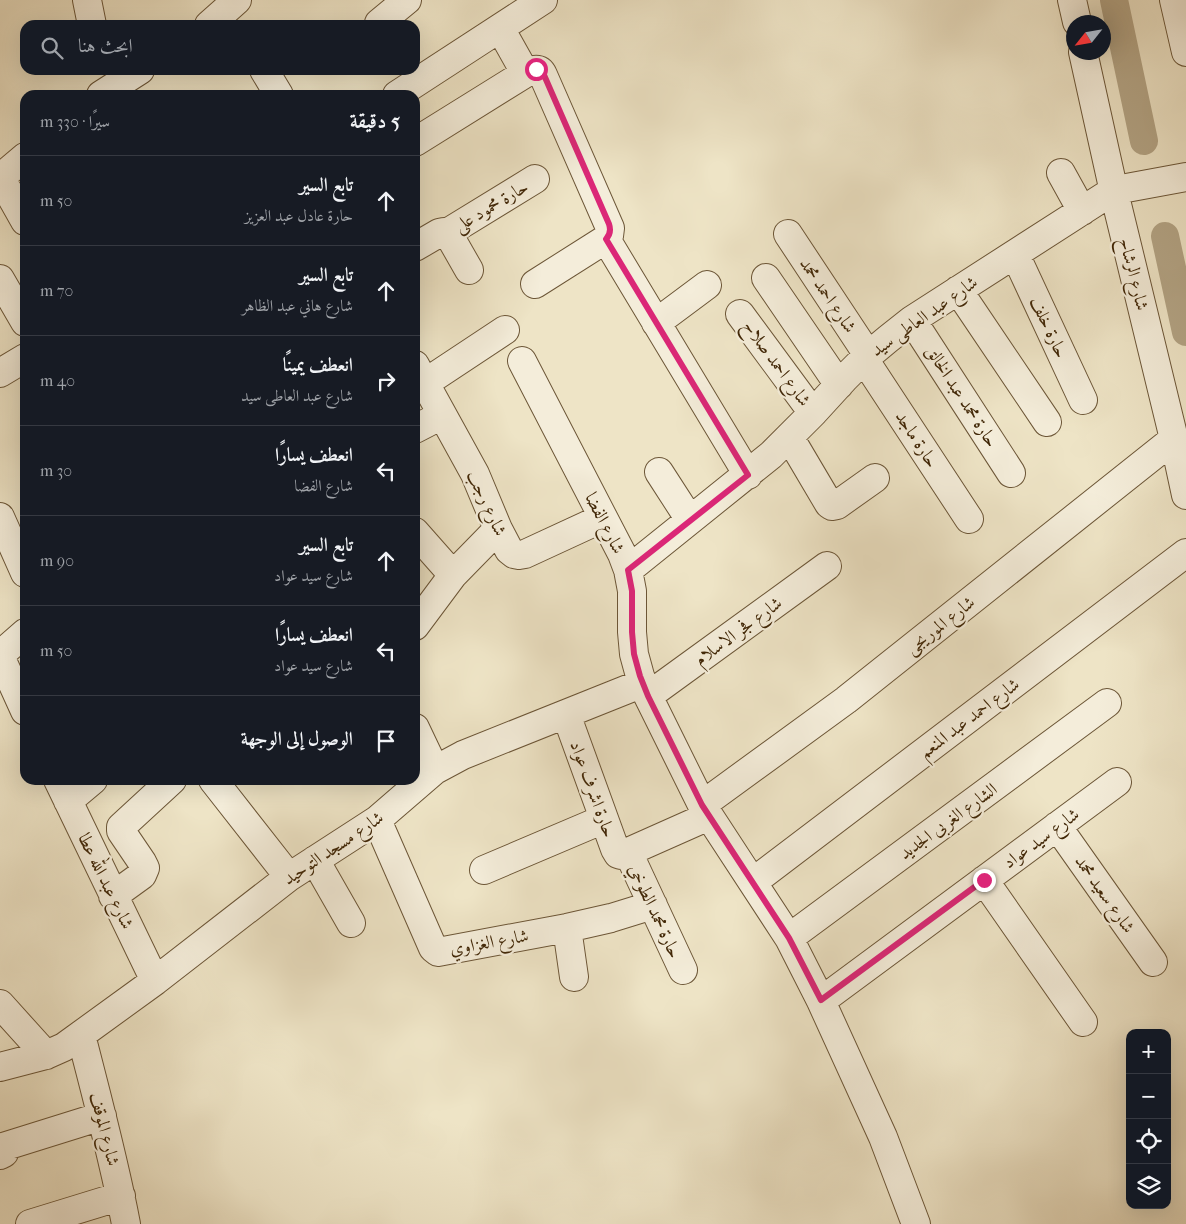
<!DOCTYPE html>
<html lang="ar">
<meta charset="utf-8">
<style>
:root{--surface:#171b24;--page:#20242c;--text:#f1f3f6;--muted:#9ea1a6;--line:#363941}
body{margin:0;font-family:"IM FELL French Canon",Amiri,serif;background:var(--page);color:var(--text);direction:rtl}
.controls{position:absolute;right:15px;bottom:15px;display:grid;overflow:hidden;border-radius:10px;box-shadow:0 5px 20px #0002}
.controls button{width:45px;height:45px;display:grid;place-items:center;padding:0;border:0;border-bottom:1px solid var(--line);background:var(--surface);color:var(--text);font:25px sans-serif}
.compass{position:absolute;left:1066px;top:15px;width:45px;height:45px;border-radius:50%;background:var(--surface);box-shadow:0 5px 20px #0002;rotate:239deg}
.stop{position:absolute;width:15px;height:15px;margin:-11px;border:4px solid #db2777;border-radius:50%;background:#fff}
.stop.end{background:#db2777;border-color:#fff;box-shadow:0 1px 5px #0008}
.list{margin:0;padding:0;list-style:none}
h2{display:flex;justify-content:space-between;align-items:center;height:65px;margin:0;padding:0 20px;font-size:21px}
h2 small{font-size:16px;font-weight:400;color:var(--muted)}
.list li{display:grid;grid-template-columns:32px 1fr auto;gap:15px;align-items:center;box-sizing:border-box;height:90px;padding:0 20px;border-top:1px solid var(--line)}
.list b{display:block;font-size:19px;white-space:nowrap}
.list p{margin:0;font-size:16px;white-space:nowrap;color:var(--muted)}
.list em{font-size:16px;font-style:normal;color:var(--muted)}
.icon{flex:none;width:28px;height:28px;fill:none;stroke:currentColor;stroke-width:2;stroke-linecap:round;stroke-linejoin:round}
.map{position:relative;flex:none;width:1186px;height:1224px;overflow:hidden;direction:ltr}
.search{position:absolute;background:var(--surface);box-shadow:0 5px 20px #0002;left:20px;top:20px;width:400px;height:55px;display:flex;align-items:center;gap:12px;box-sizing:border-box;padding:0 18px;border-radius:15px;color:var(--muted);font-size:19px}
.panel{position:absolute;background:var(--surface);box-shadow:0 5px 20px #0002;left:20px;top:90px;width:400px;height:695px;border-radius:15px;direction:rtl}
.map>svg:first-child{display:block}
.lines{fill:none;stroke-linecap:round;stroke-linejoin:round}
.canal{stroke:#b3a485;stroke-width:28}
.minor-casing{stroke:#6c5637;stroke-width:30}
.minor{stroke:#f4edda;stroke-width:28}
.route{stroke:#db2777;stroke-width:6}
.labels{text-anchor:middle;stroke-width:4.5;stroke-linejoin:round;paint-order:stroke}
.street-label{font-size:18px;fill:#412707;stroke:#f4edda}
</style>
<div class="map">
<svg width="1186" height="1224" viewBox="0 0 1186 1224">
<rect width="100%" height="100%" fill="#eee4c6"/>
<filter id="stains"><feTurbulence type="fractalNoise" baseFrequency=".004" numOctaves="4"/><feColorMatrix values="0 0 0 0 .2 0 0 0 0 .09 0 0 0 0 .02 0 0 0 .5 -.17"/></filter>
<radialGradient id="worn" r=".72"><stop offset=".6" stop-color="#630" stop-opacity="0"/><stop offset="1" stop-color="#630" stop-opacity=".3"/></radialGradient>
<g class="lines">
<!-- canal -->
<path class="canal" d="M1114,0L1144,141
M1165,236L1186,332"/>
<defs>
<path id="minor" d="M87,0L92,25
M1072,0L1077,22
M1174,0L1186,52
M379,23L407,0
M209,25L237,0
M500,28L523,69L526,71C534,71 539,66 543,75L610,228L609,236L606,239L535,284
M1083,52L1114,192L1174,439L1186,495
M264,70L279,95
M101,95L140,70
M397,95L543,0
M415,142L529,71
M1061,173L1082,211
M0,177L25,221
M0,178L25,157
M447,233L535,179
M788,234L868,355
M606,239L748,475
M415,247L439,233L444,232L449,235L469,270
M1015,254L1083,400
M766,278L839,385
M0,279L25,322
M958,290L1047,422
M740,314L813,413
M912,320L1011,473
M656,323L707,285
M864,359L969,519
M522,361L622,554L628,570L632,591V632L634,654L640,676L648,696L702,805L789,938L821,1001L883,1137L916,1224
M415,365L475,474L498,529L509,550L514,554L519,555L525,554L603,518
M0,373L25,358
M425,383L505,330
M415,429L442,415
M790,438L829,504L832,506L837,505L875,478
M659,472L690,520
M0,517L25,573
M415,532L453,575
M628,570L771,455L813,413L845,378L864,359L888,339L912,320L1105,196L1121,189L1186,177
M415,626L453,575L498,529
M0,655L25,633
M0,656L25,711
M648,696L827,566
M566,714L615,849L618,854L621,855L628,852L709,816
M415,728L435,770
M58,780L155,981
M213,780L289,877
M68,801L93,780
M702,805L846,700L1174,439
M377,820L433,948L438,952L567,928L611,918L653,905
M1057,826L1153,962
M628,852L683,970
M315,860L351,923
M484,870L604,819
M984,880L1083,1022
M753,882L1186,553
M113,896L142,875L145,868L142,862L121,831V827L172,780
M567,928L574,977
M789,938L1107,703
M821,1001L1117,782
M0,1004L46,1055
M81,1035C97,1098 114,1160 126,1224
M0,1067L46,1055L64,1047L155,981L289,877L377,820L435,770L463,755L643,683
M0,1155L4,1153L6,1146L102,1116
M30,1224L121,1196"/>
</defs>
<!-- minor casing -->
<use href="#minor" class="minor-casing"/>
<!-- minor -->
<use href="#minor" class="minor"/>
</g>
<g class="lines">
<!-- route -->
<path class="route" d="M536,69L539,70L544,75L609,224C611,230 610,235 606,239L748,475L628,570L632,591V632L634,654L640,676L648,696L702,805L789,938L821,1000L984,880"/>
</g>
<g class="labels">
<!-- street labels -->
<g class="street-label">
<text transform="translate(491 206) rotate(-31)" y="6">حارة محمود على</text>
<text transform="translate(1134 274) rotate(76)" y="6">شارع الرشاح</text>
<text transform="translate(828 295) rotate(56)" y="6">شارع احمد محمد</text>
<text transform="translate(924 316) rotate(-35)" y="6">شارع عبد العاطى سيد</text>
<text transform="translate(1049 327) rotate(65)" y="6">حارة خلف</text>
<text transform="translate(777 363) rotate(54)" y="6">شارع احمد صلاح</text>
<text transform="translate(962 396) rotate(57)" y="6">حارة محمد عبد الخالق</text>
<text transform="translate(917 439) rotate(57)" y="6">حارة ماجد</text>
<text transform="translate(487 503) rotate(65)" y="6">شارع رجب</text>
<text transform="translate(605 523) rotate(63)" y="6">شارع الفضا</text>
<text transform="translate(940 625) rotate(-38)" y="6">شارع الموريجى</text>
<text transform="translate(738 631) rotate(-36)" y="6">شارع فجر الاسلام</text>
<text transform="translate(969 718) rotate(-37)" y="6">شارع احمد عبد المنعم</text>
<text transform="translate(593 789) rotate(70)" y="6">حارة اشرف عواد</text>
<text transform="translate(948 821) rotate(-36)" y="6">الشارع الغربى الجديد</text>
<text transform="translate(1041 838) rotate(-36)" y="6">شارع سيد عواد</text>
<text transform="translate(333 848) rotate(-34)" y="6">شارع مسجد التوحيد</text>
<text transform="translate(106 881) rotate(64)" y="6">شارع عبد الله عطا</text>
<text transform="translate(1105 894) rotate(55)" y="6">شارع سعيد محمد</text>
<text transform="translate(655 911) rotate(65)" y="6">حارة محمد الطوخي</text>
<text transform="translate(489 942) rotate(-10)" y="6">شارع الغزاوي</text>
<text transform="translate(105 1129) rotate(76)" y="6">شارع الموقف</text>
</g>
</g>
<rect width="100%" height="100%" filter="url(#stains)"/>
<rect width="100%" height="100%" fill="url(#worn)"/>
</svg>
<div class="controls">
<button>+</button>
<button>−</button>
<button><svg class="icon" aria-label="locate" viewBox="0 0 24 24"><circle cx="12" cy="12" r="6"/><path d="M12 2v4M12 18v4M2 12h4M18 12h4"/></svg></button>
<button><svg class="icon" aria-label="layers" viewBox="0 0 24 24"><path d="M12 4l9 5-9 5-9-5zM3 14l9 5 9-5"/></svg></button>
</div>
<svg class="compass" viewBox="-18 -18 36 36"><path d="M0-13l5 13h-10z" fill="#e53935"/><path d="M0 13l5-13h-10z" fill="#9ea1a6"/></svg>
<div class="stop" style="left:536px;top:69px"></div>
<div class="stop end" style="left:984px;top:880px"></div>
<div class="search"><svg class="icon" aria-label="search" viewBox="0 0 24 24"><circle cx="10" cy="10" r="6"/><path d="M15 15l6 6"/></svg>ابحث هنا</div>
<section class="panel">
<h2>5 دقيقة<small>سيرًا · 330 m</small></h2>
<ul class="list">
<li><svg class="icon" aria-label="ahead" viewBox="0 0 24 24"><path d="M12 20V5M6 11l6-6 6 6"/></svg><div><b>تابع السير</b><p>حارة عادل عبد العزيز</p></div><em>50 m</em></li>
<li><svg class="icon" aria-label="ahead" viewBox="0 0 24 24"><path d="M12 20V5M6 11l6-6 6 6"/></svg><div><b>تابع السير</b><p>شارع هاني عبد الظاهر</p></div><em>70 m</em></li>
<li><svg class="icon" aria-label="right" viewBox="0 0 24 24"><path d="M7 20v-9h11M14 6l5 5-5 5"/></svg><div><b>انعطف يمينًا</b><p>شارع عبد العاطى سيد</p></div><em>40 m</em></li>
<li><svg class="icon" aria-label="left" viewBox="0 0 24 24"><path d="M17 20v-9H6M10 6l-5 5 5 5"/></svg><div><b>انعطف يسارًا</b><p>شارع الفضا</p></div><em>30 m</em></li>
<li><svg class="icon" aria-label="ahead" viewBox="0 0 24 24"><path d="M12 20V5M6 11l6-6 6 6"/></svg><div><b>تابع السير</b><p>شارع سيد عواد</p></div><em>90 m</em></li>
<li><svg class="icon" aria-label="left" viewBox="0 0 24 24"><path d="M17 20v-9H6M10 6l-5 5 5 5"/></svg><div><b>انعطف يسارًا</b><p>شارع سيد عواد</p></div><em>50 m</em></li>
<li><svg class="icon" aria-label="arrive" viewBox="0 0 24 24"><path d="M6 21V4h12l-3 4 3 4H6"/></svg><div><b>الوصول إلى الوجهة</b></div></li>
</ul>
</section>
</div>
